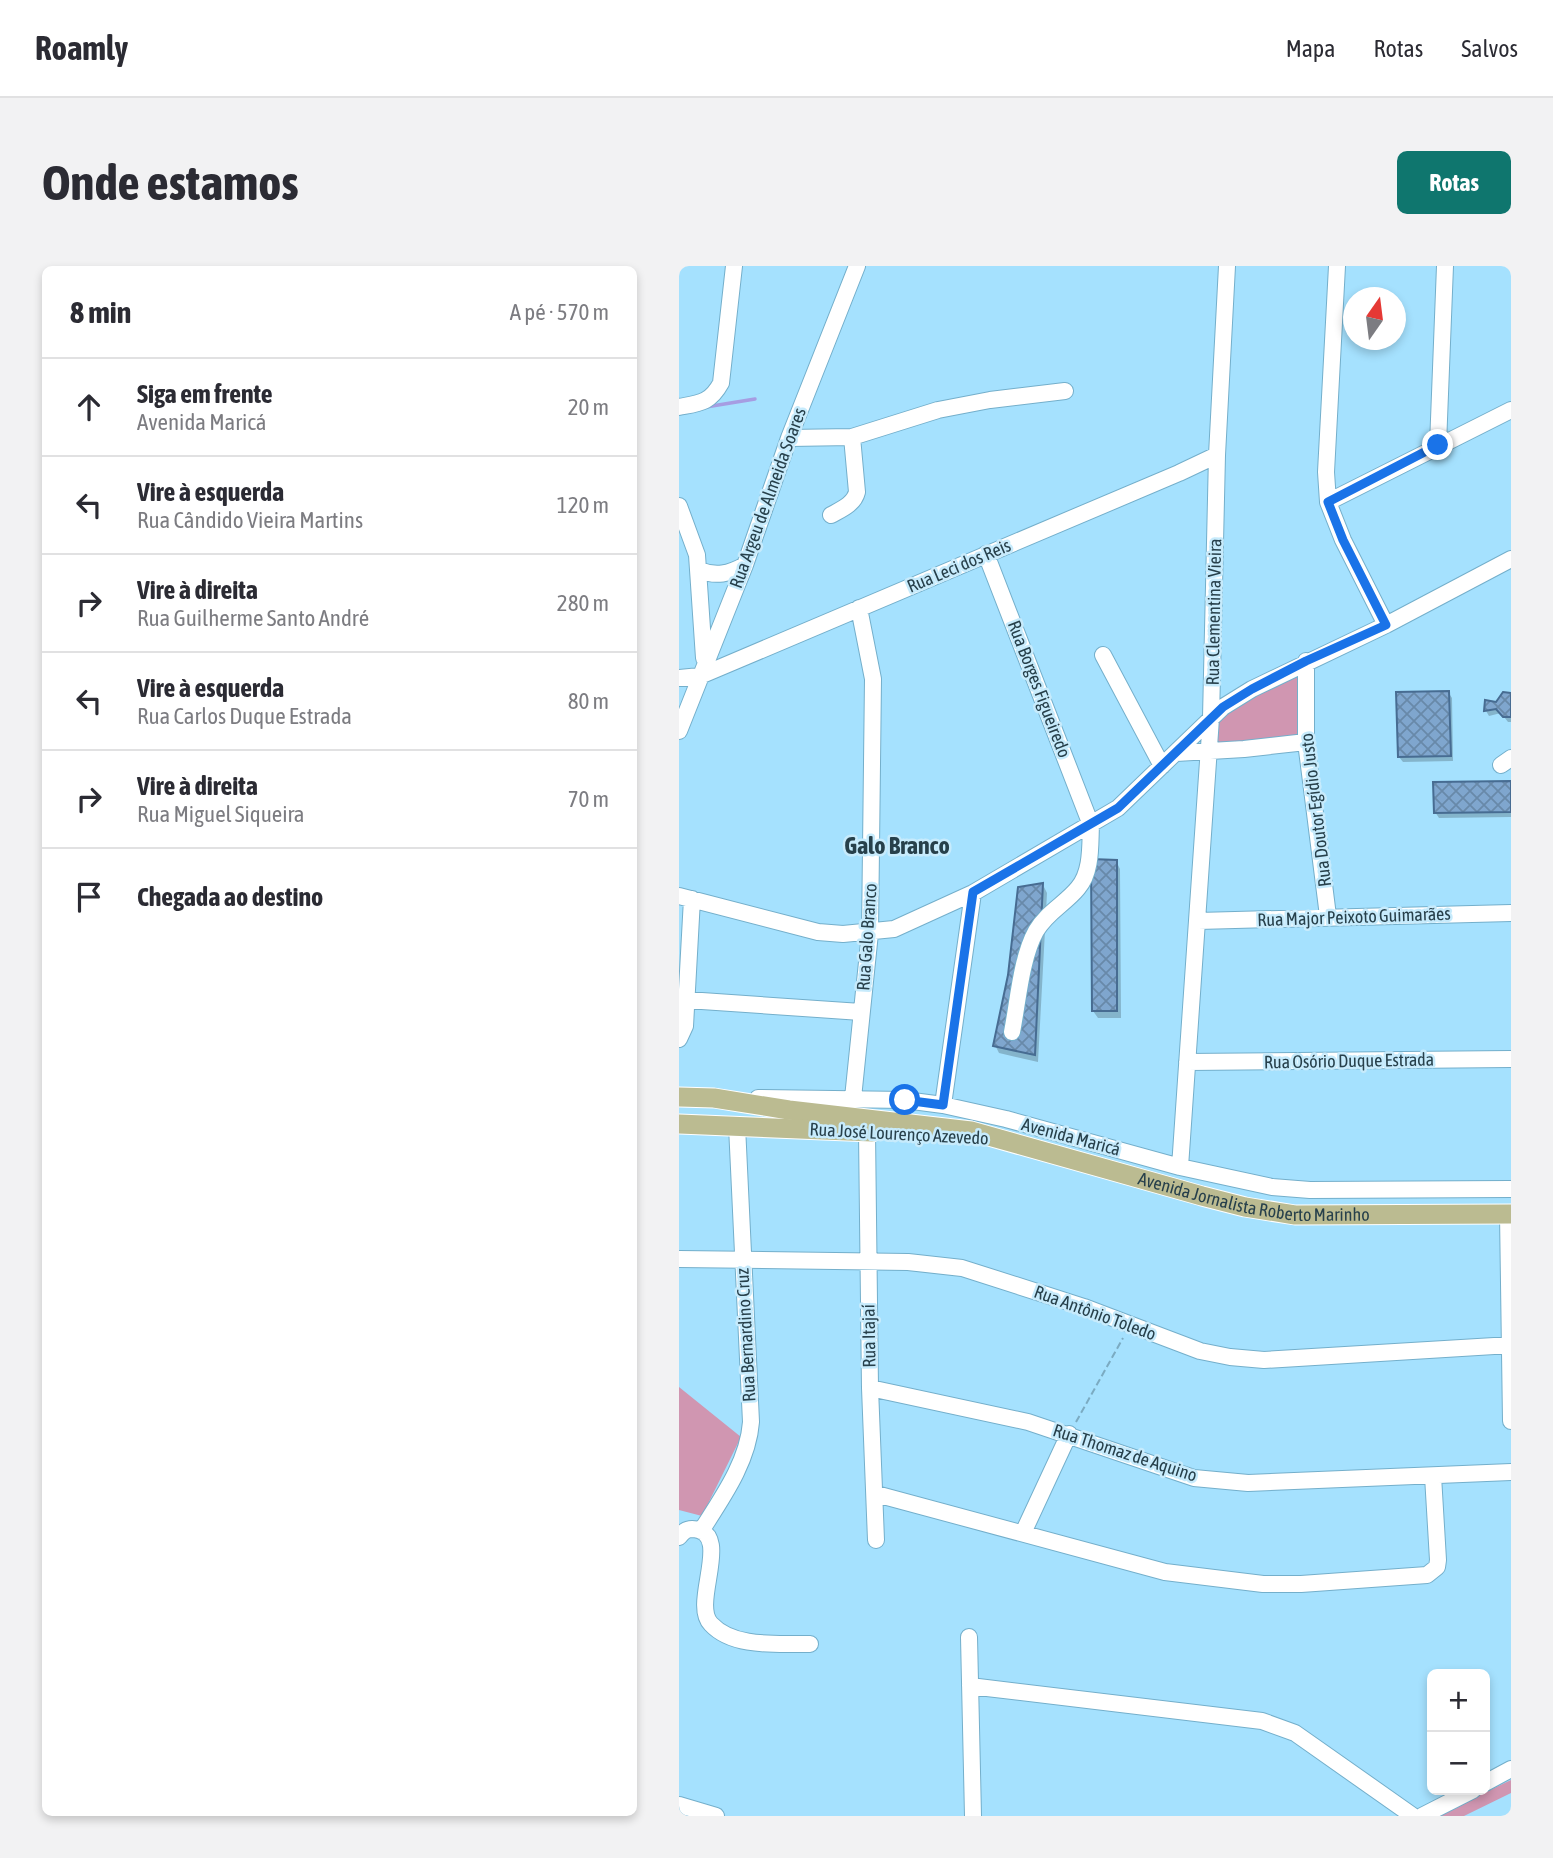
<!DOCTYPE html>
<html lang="pt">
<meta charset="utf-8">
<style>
:root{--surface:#fff;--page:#f2f2f3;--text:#2b2b33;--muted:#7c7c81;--line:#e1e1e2;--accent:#0f766e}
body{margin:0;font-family:"Asap Condensed",sans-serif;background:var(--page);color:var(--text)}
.controls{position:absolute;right:21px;bottom:21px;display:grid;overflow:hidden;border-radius:10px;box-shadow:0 4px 10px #0003}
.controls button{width:63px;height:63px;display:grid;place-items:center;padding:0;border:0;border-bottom:2px solid var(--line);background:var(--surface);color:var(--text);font:35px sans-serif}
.compass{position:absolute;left:664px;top:21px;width:63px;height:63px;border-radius:50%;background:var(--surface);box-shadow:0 4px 10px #0003;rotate:14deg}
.stop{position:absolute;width:21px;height:21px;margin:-16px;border:5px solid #1a73e8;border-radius:50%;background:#fff}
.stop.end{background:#1a73e8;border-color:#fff;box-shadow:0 2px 7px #0008}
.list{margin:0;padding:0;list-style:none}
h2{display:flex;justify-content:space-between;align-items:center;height:91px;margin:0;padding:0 28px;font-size:30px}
h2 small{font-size:23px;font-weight:400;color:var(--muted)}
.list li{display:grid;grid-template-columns:46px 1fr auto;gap:21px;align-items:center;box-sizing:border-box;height:98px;padding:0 28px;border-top:2px solid var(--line)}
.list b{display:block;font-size:26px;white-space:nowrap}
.list p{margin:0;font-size:23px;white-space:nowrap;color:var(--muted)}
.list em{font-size:23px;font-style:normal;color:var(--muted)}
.icon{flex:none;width:38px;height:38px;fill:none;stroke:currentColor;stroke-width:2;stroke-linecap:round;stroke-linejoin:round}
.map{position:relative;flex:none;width:832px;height:1550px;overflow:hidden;border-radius:10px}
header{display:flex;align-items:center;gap:42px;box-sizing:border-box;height:98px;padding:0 35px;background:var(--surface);border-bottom:2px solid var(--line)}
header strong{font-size:33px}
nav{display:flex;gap:38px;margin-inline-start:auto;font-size:24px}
.intro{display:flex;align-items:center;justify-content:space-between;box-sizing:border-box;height:168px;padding:0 42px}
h1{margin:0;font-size:49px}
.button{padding:18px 32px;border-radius:10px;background:var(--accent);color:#fff;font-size:24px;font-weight:700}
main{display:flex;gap:42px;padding:0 42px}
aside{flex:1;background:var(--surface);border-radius:10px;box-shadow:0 4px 10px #0003}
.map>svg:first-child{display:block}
.green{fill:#d096b1}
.shadow{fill:#0003}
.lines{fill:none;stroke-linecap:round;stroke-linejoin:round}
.stream{stroke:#a69de2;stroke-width:3.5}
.building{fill:url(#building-cross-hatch);stroke:#476c92;stroke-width:2}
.minor-casing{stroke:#74afcb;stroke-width:18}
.major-casing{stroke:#fff;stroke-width:21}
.path{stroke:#7babc2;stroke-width:2;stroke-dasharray:7 3.5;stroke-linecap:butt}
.minor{stroke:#fff;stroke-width:16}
.major{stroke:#bbbb91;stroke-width:19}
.route{stroke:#1a73e8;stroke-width:9}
.labels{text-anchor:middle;stroke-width:5;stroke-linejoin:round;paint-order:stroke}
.street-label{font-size:18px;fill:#27404b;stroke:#c7ebfc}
.district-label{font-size:24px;font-weight:bold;fill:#27404b;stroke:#c7ebfc}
</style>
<header>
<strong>Roamly</strong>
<nav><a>Mapa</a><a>Rotas</a><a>Salvos</a></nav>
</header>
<div class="intro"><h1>Onde estamos</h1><a class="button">Rotas</a></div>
<main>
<aside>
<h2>8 min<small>A pé · 570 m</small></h2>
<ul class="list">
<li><svg class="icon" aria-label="ahead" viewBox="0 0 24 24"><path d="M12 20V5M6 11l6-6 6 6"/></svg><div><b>Siga em frente</b><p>Avenida Maricá</p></div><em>20 m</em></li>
<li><svg class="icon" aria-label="left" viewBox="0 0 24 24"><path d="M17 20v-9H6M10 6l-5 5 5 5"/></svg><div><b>Vire à esquerda</b><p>Rua Cândido Vieira Martins</p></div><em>120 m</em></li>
<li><svg class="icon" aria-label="right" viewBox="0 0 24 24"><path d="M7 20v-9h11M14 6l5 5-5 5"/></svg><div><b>Vire à direita</b><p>Rua Guilherme Santo André</p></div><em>280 m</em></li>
<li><svg class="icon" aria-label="left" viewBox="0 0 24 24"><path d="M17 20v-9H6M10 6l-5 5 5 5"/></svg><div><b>Vire à esquerda</b><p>Rua Carlos Duque Estrada</p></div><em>80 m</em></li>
<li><svg class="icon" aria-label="right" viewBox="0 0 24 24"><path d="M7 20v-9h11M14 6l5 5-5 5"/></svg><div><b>Vire à direita</b><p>Rua Miguel Siqueira</p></div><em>70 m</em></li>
<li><svg class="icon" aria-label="arrive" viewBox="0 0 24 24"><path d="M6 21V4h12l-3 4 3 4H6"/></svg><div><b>Chegada ao destino</b></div></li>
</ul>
</aside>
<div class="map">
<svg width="832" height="1550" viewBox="0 0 832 1550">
<defs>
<pattern id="building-cross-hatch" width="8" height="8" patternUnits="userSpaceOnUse" patternTransform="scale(1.75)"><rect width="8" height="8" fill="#7fa6ce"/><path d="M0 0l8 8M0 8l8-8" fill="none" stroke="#6889a9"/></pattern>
</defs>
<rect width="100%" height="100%" fill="#a5e1fe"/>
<!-- green -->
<path class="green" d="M627,395V472L530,486L532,452Z
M0,1121L62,1171L23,1250L0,1244Z
M832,1514V1527L785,1550H756Z"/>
<!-- shadow -->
<path class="shadow" d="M769,426L773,432L774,495L724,496L720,491Z
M832,429V456H829L822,447L810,450L807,445L808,436L818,438Z
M832,517V551L760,552L756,546Z
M437,595L441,603L442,752H419L414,745Z
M364,619L368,627L359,796L320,787L316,779Z"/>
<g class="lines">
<!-- stream -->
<path class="stream" d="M27,141L76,133"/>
</g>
<!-- building -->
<path class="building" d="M770,425L772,490L719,491L717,426Z
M824,426L832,427V451H824L817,443L805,445L806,434L817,436Z
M832,515V546L755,547L754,516Z
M412,593L438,594V745H413Z
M364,617L356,789L314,780L329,709L339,621Z"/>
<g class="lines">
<defs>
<path id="minor" d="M658,0L647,206L649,236L664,274L707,359
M0,141C21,137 31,137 42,117L55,0
M110,172L173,171L259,144L311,134L386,125
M759,179L766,0
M649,236L832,144
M0,240L18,289L25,392
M152,249C163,243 175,238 178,226L173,171
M307,288L412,559C411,579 413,606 399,622C386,638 368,646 357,665C342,692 339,736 333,766
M20,304C37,311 50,308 66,299
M424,389L483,500
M627,395V476L649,650
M0,412L21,410L500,207L538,189
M0,465L66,299L110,172L178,0
M497,487L565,483L627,476
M822,499L832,492
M0,630L139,666L164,668L215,663L294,627L439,542L544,441L573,423L707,359L832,293
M519,655L832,647
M8,734L182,746
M0,773L6,760L13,633
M508,796L832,793
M79,832L226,834L264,839L327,853L501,901L593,921L631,924L832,923
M174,832L191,667L194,413L180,342
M264,839L294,627
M188,866L191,1122L197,1274
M501,901L532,452L538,189L548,0
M829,948L832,1155
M0,993L229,996L283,1002L405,1041L521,1085L551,1091L585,1094L832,1079
M191,1122L349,1156L515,1212L569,1217L832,1206
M197,1228L486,1306L584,1318H622L748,1309L758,1301L759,1294L754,1210
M22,1265C43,1232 69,1196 72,1156L58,860
M344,1267L390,1168
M0,1271C4,1266 7,1263 13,1263C56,1265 11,1337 32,1358C55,1383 101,1377 131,1378
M290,1371L294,1550
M291,1420L583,1455L616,1467L734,1550
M806,1517L832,1503
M0,1539L37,1550
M743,1550L794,1524"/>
<g id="major">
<path id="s1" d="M0,831L35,832L110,844L292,865L523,930L566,941L616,949L832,948"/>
<path d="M0,858L193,866"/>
</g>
</defs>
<!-- minor casing -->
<use href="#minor" class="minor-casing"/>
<!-- major casing -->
<use href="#major" class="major-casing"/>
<!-- path -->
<path class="path" d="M397,1156L444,1072"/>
<!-- minor -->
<use href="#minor" class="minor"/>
<!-- major -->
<use href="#major" class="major"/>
</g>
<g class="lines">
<!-- route -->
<path class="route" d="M226,834L264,839L294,626L439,542L544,441L573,423L627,395L707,359L664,274L649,236L759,179"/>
</g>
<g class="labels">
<!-- street labels -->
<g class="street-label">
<text transform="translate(89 232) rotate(-70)" y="6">Rua Argeu de Almeida Soares</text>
<text transform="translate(280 300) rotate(-23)" y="6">Rua Leci dos Reis</text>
<text transform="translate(535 346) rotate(-89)" y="6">Rua Clementina Vieira</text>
<text transform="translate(360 423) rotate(69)" y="6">Rua Borges Figueiredo</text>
<text transform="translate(637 544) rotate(-97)" y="6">Rua Doutor Egídio Justo</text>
<text transform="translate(675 651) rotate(-2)" y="6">Rua Major Peixoto Guimarães</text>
<text transform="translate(188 671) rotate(-86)" y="6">Rua Galo Branco</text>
<text transform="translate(670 795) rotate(-1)" y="6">Rua Osório Duque Estrada</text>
<text transform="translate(220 868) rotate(3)" y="6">Rua José Lourenço Azevedo</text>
<text transform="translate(392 871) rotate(15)" y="6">Avenida Maricá</text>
<text dy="6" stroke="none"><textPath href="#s1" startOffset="586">Avenida Jornalista Roberto Marinho</textPath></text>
<text transform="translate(416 1047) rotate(20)" y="6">Rua Antônio Toledo</text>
<text transform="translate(67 1069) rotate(-93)" y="6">Rua Bernardino Cruz</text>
<text transform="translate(190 1070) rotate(-91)" y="6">Rua Itajaí</text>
<text transform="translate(446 1187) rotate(18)" y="6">Rua Thomaz de Aquino</text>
</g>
<!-- district labels -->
<g class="district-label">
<text x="218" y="588">Galo Branco</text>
</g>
</g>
</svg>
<div class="controls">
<button>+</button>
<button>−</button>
</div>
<svg class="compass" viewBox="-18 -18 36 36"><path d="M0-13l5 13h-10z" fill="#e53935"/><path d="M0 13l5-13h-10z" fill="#7c7c81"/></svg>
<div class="stop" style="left:226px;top:834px"></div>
<div class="stop end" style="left:759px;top:179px"></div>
</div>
</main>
